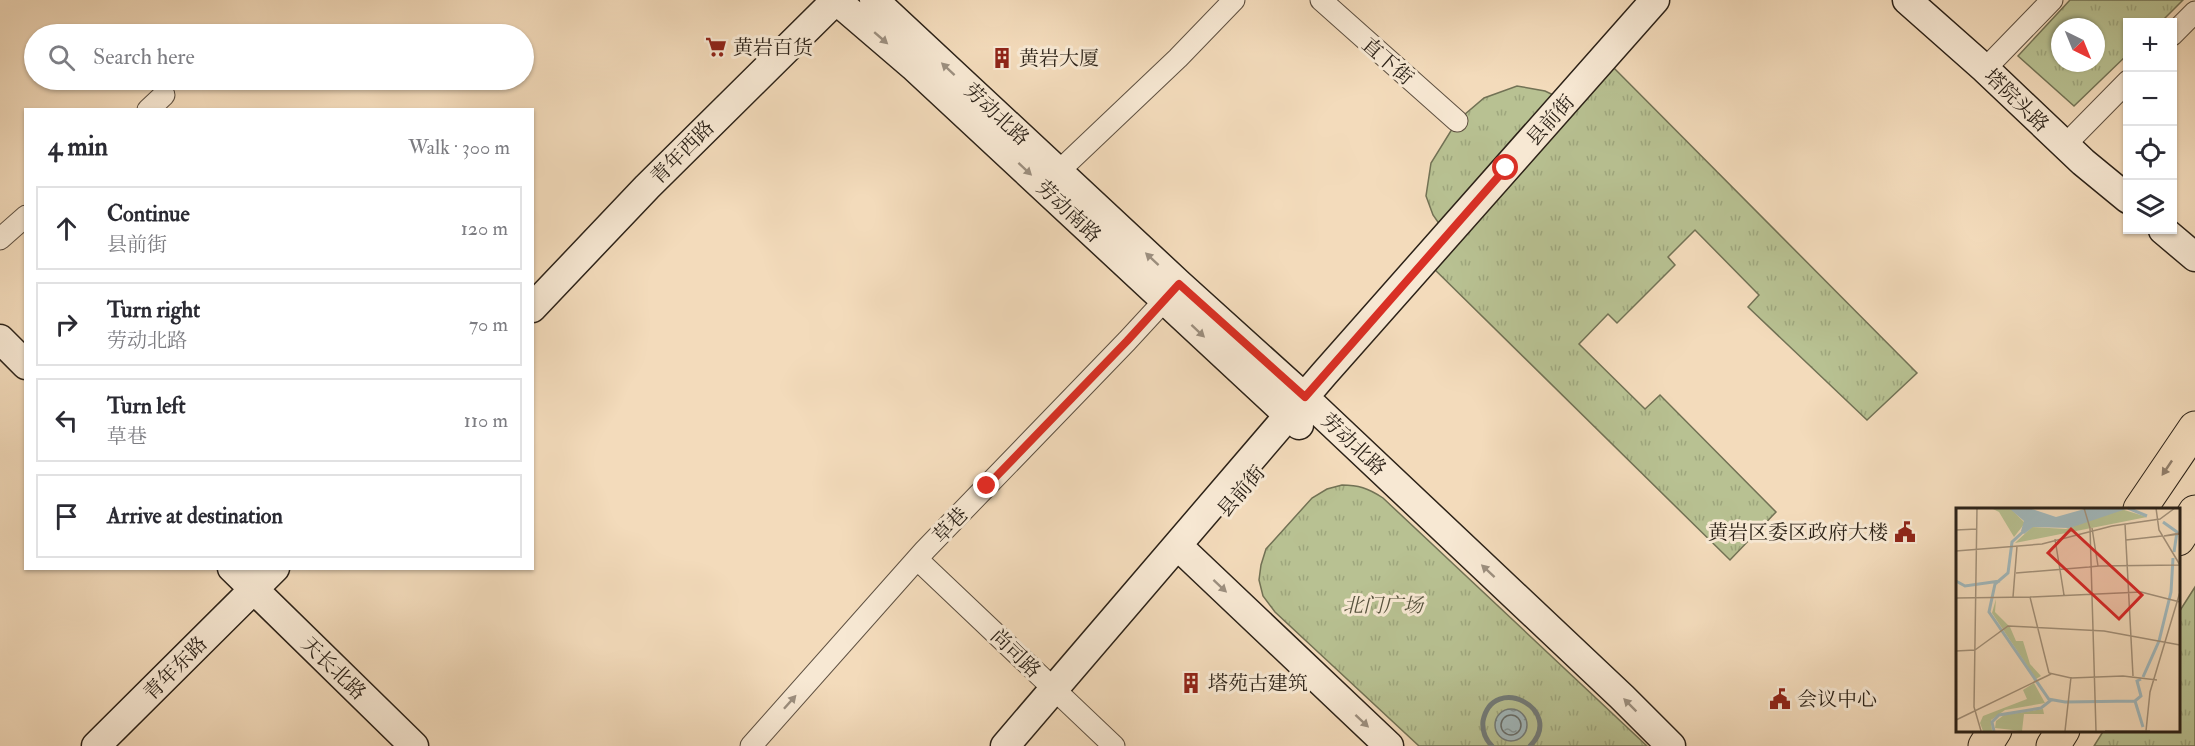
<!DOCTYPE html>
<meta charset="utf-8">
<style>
:root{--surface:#fff;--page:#f7f7f7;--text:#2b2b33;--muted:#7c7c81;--line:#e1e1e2}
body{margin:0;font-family:"IM FELL Double Pica","Noto Serif SC",serif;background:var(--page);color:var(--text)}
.controls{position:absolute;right:18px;top:18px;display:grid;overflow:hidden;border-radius:0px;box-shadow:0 2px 4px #0004}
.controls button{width:54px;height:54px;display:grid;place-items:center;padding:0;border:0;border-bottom:2px solid var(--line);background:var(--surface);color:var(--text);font:30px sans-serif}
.compass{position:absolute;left:2051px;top:18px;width:54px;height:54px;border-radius:50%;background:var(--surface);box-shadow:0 2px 4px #0004;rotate:137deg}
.stop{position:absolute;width:18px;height:18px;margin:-14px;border:4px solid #d93025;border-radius:50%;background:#fff}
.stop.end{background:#d93025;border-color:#fff;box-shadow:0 2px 6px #0008}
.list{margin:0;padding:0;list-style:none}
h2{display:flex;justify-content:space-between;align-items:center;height:78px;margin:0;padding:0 24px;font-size:26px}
h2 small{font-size:20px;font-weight:400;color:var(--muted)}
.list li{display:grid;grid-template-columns:39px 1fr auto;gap:18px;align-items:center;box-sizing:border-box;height:84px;margin:0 12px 12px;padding:0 12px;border:2px solid var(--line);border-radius:0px}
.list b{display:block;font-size:22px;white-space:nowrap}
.list p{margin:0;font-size:20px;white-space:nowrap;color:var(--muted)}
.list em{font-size:20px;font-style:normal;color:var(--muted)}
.icon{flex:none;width:33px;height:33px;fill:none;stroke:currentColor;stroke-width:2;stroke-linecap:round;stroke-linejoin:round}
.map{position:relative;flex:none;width:2195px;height:746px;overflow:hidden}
.search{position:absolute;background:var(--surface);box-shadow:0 2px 4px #0004;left:24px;top:24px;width:510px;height:66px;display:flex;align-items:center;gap:15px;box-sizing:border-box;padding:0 21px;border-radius:33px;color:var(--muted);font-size:22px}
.panel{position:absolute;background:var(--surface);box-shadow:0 2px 4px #0004;left:24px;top:108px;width:510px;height:462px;border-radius:0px}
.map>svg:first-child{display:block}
.grass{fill:url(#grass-tufts);stroke:#727255;stroke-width:1.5;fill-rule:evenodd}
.water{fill:url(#water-ripples);stroke:#727c7a;stroke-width:1.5}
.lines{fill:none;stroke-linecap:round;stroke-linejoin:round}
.shore{stroke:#666d6a;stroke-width:1.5}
.stream{stroke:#727c7a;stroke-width:5}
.street-casing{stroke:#5e5041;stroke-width:23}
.secondary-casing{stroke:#2c2218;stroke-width:31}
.primary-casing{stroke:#2c2218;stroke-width:35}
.street{stroke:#f7e8d3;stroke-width:21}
.secondary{stroke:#f7e8d3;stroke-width:28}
.primary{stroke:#f3dbbb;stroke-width:33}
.oneway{fill:#9c8f7f}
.oneway2{fill:#907e6a}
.route{stroke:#d93025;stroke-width:8}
.labels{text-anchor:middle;stroke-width:6;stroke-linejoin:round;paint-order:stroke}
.poi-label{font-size:20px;fill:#2c2218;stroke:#f7e8d3;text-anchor:start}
.street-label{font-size:20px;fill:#2c2218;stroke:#f7e8d3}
.park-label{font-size:20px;font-style:italic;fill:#56523d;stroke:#f7e8d3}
.inset-river{fill:none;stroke:#a1b8bc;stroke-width:3}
.inset-road{fill:none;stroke:#a3917a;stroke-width:1.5}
.view{fill:#d62828;fill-opacity:0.15;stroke:#d62828;stroke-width:3}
.inset-edge{fill:none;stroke:#2c2218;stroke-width:3}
</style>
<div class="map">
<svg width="2195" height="746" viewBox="0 0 2195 746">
<defs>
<pattern id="grass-tufts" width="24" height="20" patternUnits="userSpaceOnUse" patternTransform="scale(1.5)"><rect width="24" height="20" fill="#b8c192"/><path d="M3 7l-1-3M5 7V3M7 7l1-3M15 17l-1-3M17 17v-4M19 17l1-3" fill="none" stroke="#9ea67d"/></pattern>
<pattern id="water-ripples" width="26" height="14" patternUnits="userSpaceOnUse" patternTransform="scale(1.5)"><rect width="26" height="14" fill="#a1b8bc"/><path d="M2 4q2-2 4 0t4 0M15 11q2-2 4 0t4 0" fill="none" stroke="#839598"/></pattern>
</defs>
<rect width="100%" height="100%" fill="#f3dbbb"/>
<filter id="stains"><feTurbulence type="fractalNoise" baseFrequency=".00333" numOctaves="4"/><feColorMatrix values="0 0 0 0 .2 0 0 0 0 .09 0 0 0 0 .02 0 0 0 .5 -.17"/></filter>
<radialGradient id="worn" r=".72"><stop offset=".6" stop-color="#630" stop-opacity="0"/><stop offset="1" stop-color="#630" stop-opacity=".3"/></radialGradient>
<!-- grass -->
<path class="grass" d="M2070,0H2183L2161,22H2128L2127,55L2074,106L2018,56ZM2060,27H2096V63H2060Z
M1604,58L1917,373L1867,420L1748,307L1759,295L1695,230L1668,257L1675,265L1617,323L1608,314L1579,344L1645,409L1660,395L1776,512L1730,560L1425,260L1447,235L1433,215L1426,196L1431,163L1457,121L1484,98L1517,86L1545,91L1566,101Z
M1342,485C1358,485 1368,488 1383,498L1647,746H1419L1275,612L1263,596L1259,580L1261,565L1266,549L1312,498L1327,489Z
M2195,587V746H2094L2104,730H2178L2179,612Z"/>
<!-- water -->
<path class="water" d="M1495 725a16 16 0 1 1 32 0a16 16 0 1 1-32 0Z"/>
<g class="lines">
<!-- shore -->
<path class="shore" d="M1501 725a10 10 0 1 1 20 0a10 10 0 1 1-20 0Z"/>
<!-- stream -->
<path class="stream" d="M1492,746C1485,739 1482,731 1483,721C1493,672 1566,710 1530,746"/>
<defs>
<path id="street" d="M1321,0L1457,121
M2172,35L2195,12
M1985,69L2052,0
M148,110L164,95
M2065,145L2128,81
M1059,171L1178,58L1234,0
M0,239L26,216
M918,560L1114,746
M751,746L925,550L1127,341L1175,289"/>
<path id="secondary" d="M836,0L913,66L1299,425
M874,0L1179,284L1304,397L1622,697L1671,746
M1907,0L1985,69L2083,162L2128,199
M2163,230L2195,257
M532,308L647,187L836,0
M0,339L26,365
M1178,546L1389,746
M232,568L414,746
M96,746L275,568
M1005,746L1324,374L1655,0"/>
<path id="primary" d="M2140,509L2195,428
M2178,539L2195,512
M1985,746L1995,730
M2053,746L2063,730"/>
</defs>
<!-- street casing -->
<use href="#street" class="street-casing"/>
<!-- secondary casing -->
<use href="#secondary" class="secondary-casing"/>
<!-- primary casing -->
<use href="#primary" class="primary-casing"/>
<!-- street -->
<use href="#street" class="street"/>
<!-- secondary -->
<use href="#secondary" class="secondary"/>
<!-- primary -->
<use href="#primary" class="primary"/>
</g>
<!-- one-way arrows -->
<defs><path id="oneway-solid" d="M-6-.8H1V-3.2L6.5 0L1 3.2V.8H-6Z" transform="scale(1.5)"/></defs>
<g class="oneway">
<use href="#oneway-solid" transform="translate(881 38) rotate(41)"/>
<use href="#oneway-solid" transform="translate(948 69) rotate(-137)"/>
<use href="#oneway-solid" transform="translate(1025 169) rotate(43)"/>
<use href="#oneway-solid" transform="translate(1152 259) rotate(-137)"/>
<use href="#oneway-solid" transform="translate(1198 331) rotate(43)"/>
<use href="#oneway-solid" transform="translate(1488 571) rotate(-137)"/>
<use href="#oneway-solid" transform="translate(1220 586) rotate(43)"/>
<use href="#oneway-solid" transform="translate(790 702) rotate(-48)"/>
<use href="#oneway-solid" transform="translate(1630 705) rotate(-135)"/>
<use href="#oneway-solid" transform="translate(1362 721) rotate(43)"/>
</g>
<use class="oneway2" href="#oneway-solid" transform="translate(2167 468) rotate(124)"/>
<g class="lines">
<!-- route -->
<path class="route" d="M987,486L1127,341L1179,284L1305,397L1506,168"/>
</g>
<!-- icons -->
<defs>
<symbol id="supermarket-bare" viewBox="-9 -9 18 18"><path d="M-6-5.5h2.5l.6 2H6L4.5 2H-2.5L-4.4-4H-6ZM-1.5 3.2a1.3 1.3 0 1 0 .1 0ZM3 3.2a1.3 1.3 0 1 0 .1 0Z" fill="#8f2418" stroke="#f7e8d3" stroke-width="2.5" paint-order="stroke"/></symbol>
<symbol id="building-bare" viewBox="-9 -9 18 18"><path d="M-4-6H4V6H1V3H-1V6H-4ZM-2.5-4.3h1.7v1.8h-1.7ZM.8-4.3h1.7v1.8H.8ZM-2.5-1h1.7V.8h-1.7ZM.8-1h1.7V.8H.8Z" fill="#8f2418" stroke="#f7e8d3" stroke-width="2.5" paint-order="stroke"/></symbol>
<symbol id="civic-bare" viewBox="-9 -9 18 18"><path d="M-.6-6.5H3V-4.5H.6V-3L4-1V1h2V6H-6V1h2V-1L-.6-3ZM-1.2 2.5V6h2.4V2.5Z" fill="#8f2418" stroke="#f7e8d3" stroke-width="2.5" paint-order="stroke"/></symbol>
</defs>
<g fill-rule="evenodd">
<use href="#supermarket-bare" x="701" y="32" width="30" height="30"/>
<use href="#building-bare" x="987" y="43" width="30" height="30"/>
<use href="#civic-bare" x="1890" y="517" width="30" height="30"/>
<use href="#building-bare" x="1176" y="668" width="30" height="30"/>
<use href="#civic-bare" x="1765" y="684" width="30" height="30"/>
</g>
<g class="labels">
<!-- poi labels -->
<g class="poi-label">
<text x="733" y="54">黄岩百货</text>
<text x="1019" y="65">黄岩大厦</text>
<text x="1888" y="539" text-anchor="end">黄岩区委区政府大楼</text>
<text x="1208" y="690">塔苑古建筑</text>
<text x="1797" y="706">会议中心</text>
</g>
<!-- street labels -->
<g class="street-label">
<text transform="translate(1388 61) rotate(41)" y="7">直下街</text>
<text transform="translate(2017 100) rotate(44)" y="7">塔院头路</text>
<text transform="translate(997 114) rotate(43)" y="7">劳动北路</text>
<text transform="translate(1550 120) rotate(-48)" y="7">县前街</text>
<text transform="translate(682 152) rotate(-45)" y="7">青年西路</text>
<text transform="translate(1069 211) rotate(43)" y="7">劳动南路</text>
<text transform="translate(1354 444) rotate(43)" y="7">劳动北路</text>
<text transform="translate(1241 491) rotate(-49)" y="7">县前街</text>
<text transform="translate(950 525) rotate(-46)" y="7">草巷</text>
<text transform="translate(1016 653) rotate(44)" y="7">尚司路</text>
<text transform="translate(175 668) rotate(-45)" y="7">青年东路</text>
<text transform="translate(334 668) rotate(44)" y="7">天长北路</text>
</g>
<!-- park labels -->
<g class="park-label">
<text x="1383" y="612">北门广场</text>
</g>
</g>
<!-- overview -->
<g transform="translate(1956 508)">
<rect width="224" height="224" fill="#f3dbbb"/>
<path d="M54,0L69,15L58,29L43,4L37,1ZM165,1L191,9L59,35L76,19L110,21ZM40,91L39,104L54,119L60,133H67L74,156L85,168L80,171L36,105ZM78,175L89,195L49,202L35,212L36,223H27L24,215L27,208L71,191L67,182ZM87,201L88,206H68L66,223L39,220L40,213L48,207Z" fill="#b8c192"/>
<path d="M73,0L100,9L132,0L170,1L114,20L77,19L68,26L65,23L68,13L54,1Z" fill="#a1b8bc"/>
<path class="inset-river" d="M172,0L191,8M207,14L221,24L218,44M0,73L9,78L44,73M187,169L203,133L215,84L217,50M92,191L109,194L179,193L185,188L181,173L185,171M179,193L187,219M38,223L36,214L43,207L85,200L94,193L33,104L39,76L52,65L56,34L69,22"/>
<path class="inset-road" d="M21,0L18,199L25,223M128,0L134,20L140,223M200,0L203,22L224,57M169,16L177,168M0,22L21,21M224,25L208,28L224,26M99,31L108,87M170,32L206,28M0,43L86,36L156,18L204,11L219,0M142,58L224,57M133,59L142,58L136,20M60,65L133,59M57,89L61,38M74,89L185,84L224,94M0,90L74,89L93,165M19,142L52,118L148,123L224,137M0,143L19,142M93,165L115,170L167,168L201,172M0,212L95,166M109,223L115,169M149,223H194M190,223L194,184L224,84"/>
<path class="view" d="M115,21L186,87L163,111L92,45Z"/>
<rect width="224" height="224" class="inset-edge"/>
</g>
<rect width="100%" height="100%" filter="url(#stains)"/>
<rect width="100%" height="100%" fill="url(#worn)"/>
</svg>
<div class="controls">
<button>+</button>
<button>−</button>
<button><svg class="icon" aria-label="locate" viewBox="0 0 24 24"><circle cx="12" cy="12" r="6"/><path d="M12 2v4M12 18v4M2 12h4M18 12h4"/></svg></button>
<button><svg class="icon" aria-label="layers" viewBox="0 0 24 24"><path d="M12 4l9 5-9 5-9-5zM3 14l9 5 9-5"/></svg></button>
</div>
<svg class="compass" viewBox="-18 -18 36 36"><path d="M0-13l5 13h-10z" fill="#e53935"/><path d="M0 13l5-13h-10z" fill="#7c7c81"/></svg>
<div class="stop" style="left:1506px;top:168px"></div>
<div class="stop end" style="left:987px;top:486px"></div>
<div class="search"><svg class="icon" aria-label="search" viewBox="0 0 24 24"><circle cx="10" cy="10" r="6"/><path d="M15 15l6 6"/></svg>Search here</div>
<section class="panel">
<h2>4 min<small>Walk · 300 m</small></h2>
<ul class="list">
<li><svg class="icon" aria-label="ahead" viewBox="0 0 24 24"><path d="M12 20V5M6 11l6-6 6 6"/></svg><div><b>Continue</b><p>县前街</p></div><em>120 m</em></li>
<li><svg class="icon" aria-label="right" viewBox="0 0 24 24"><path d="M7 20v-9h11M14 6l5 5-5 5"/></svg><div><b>Turn right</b><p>劳动北路</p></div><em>70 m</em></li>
<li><svg class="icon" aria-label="left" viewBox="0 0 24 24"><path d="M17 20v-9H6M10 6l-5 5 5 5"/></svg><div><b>Turn left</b><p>草巷</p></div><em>110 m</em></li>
<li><svg class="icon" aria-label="arrive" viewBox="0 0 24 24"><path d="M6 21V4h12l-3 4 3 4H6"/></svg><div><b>Arrive at destination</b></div></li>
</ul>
</section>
</div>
